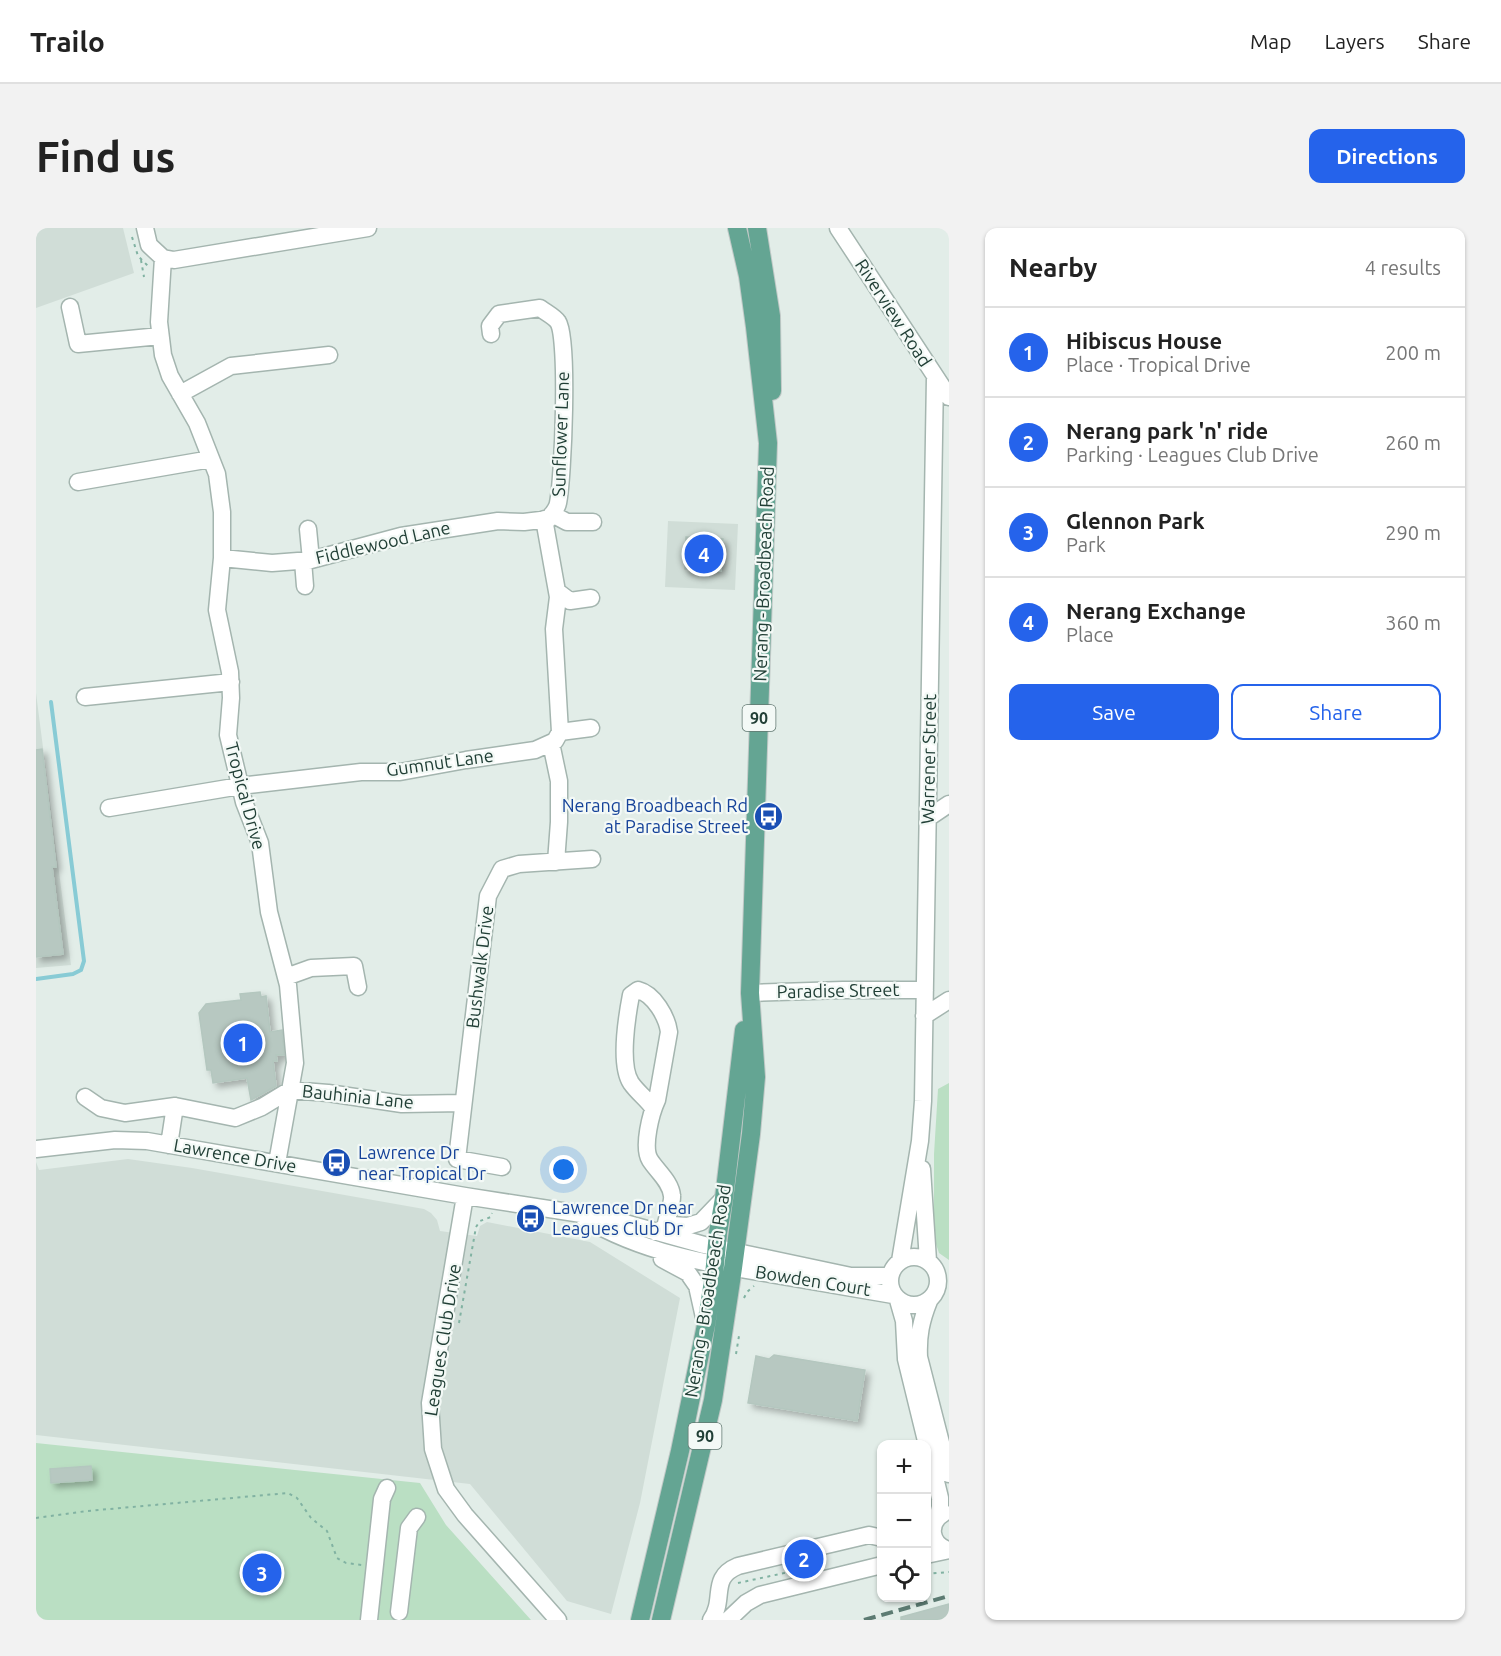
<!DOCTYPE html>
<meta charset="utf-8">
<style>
:root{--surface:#fff;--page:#f2f2f2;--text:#222;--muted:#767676;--line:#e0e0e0;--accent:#2563eb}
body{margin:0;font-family:Ubuntu,sans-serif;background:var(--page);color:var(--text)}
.controls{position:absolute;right:18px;bottom:18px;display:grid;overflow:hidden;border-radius:12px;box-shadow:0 2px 4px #0004}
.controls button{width:54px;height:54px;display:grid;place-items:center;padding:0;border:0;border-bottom:2px solid var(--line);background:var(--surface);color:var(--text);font:30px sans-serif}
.you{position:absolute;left:528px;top:942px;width:21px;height:21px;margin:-15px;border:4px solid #fff;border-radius:50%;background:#1a73e8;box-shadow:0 0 0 9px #1a73e833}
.badge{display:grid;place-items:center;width:39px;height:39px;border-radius:50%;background:var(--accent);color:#fff;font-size:20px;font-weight:700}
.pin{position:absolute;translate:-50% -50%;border:3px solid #fff;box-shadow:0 2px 6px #0006}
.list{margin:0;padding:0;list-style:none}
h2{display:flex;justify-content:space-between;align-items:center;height:78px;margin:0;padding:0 24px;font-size:26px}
h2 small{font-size:20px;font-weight:400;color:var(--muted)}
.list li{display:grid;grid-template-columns:39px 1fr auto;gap:18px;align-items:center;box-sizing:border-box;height:90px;padding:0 24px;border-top:2px solid var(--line)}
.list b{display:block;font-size:22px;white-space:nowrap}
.list p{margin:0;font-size:20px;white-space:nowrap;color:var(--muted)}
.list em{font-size:20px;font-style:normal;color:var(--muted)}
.actions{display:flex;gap:12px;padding:18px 24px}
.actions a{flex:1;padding:14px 0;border:2px solid var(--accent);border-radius:12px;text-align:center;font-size:21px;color:var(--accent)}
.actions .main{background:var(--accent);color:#fff}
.icon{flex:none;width:33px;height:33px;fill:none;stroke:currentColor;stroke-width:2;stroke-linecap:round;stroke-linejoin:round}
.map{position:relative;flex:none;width:913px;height:1392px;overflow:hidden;border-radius:12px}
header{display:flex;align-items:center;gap:36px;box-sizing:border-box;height:84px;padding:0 30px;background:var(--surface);border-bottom:2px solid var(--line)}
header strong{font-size:28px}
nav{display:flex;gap:33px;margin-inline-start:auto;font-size:21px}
.intro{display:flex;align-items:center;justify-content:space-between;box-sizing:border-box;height:144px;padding:0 36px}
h1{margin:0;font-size:42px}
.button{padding:15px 27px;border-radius:12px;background:var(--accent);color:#fff;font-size:21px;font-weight:700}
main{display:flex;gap:36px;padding:0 36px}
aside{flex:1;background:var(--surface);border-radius:12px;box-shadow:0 2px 4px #0004}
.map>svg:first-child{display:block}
.built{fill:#d0ddd7}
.green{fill:#badfc3}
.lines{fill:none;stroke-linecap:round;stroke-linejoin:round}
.stream{stroke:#88cbd5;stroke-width:4}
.building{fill:#b7c8c1;stroke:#b4c7bf;stroke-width:1.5;filter:url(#shadow)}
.minor-casing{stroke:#a4b5af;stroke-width:19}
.major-casing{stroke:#c1c9c7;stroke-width:20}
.path{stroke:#81b2a2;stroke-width:2;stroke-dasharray:3 4.5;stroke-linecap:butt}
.minor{stroke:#fff;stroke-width:16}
.major{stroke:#64a593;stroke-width:18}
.rail{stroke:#5c7b72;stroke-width:4;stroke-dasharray:12 6;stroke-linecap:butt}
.labels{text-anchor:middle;stroke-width:4.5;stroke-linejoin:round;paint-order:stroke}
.shield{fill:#f3f9f6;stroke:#607770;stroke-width:1.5}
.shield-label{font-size:16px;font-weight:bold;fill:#213f36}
.street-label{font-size:18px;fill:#213f36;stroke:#f3f9f6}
.transit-label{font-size:18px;fill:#164399;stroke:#f3f9f6;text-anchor:start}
</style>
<header>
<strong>Trailo</strong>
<nav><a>Map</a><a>Layers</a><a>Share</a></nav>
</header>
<div class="intro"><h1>Find us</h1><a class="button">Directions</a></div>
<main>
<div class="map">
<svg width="913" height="1392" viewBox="0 0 913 1392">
<defs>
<filter id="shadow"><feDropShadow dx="4.5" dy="4.5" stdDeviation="3" flood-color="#0004"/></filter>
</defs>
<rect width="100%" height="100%" fill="#e2ede8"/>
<!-- built -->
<path class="built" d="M0,0H87L98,45L0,80Z
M632,293L702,296L699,362L629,359Z
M0,465L35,737L0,740Z
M92,931L156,940L388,981L395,985L401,992L404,1003L441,1008L444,998L451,994L554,1014L644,1070L604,1275L575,1386L531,1373L434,1256L0,1207V934L3,942Z"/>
<!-- green -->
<path class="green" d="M913,855V1032L903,1025L898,1010V926L902,861Z
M0,1215L384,1255L410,1297L495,1392H0Z"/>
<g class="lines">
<!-- stream -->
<path class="stream" d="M0,751L37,746L45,742L48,733L15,474"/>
</g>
<!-- building -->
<path class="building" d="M650,309L687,311L685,343L649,341Z
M6,521L20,639H16L27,726L0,729V522Z
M224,764L225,769L230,768L234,804L246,802L248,827H240L241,833H237L240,858L215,872L211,850L177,855L175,842H171L163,785L170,776L205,772L204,766Z
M738,1127L829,1142L821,1193L712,1175L720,1128L733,1131Z
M55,1238L56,1252L15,1255L14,1241Z
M913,1376V1389L901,1392H865V1389Z"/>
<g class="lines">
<defs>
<path id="minor" d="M109,0L113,17L127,30
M802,0L913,169
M127,30L123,94L127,127L134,148L161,195L181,246L186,284V330L181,382L194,444L195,470L192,507L208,574L224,615L233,684L252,757L259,835L241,935
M127,30L138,32L332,0
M34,79L42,116L124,108
M144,166L195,138L293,127
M42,254L175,231
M516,286L531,294H557
M272,301L275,332
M186,330L236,335L275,332L365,308L462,293L488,294L513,291C516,286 521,281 522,275C527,251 533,111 522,94C519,89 509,84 504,80L463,86L454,98L455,106
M267,333L269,358
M522,364L534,373L555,370
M49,469L195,454
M524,504L555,500
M515,515L523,553V594L520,634
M73,580L204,558L325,544H364L430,532L499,522L519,513L524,504L518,401L522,369L508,291
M892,590L913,576
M250,749L275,740L318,738L322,759
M714,765L807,762H889
M888,788L913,772
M49,869L65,880L89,885L139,878L199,890L226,879L254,862L292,865L366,876L427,875
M617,880C611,871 602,865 595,855C583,837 591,788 595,767L602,762C618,766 631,789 633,804L621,872C615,885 606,919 614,932C621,943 635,954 636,968C637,975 630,992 629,1000
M133,917L139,878
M0,921L79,912L111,913L429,968L571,990L668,1017L815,1048H854
M466,939L421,931L452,668L466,641L483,636L556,631
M886,941L892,1033
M429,968L394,1175L397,1221L410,1261L429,1287L522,1392
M548,990C605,1024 671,1036 735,1046C776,1053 817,1060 857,1067
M619,1004L636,997L652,998L665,994L688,970
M854 1053a24 24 0 1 1 48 0a24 24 0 1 1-48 0Z
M626,1031L652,1045L661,1058L669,1094
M864,1033L884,913L887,873L899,149
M862,1072L868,1093L870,1131L904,1270V1279L901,1291
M893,1073C885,1093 882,1108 883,1129L913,1246
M908,1285C891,1295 894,1317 913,1322
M890,1327L913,1322
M363,1384L373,1300L381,1289
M333,1392L346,1271L351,1260
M675,1392C690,1371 673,1350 702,1338L833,1307L846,1310
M692,1392L710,1375L724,1367L846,1337"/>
<path id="major" d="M721,0L735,88L736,163
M604,1392L644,1223L670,1097L678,1047L682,1005L688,970L708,802
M625,1392L677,1172L697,1040L715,906L720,849L714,765L732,215L719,99L712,48L701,0"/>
</defs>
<!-- minor casing -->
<use href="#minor" class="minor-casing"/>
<!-- major casing -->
<use href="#major" class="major-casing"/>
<!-- path -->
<path class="path" d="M96,9L102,28L113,39
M105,32L108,49
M708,1070L711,1064L718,1058
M423,1095L440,999L444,993L455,989L456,985
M700,1126L703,1108
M0,1290L51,1283L252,1265L261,1270L275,1290L291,1303L301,1330L310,1335L326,1337
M890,1346L913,1344
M702,1355L767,1341"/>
<!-- minor -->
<use href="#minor" class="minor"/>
<!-- major -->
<use href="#major" class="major"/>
<!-- rail -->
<path class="rail" d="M828,1392L913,1368"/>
</g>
<!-- icons -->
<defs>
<symbol id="bus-disc" viewBox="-11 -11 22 22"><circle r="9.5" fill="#1a4fb4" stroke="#f3f9f6"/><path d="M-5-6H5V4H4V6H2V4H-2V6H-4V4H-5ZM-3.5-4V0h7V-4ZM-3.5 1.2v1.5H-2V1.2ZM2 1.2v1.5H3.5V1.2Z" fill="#fff"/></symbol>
</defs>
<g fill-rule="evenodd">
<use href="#bus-disc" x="716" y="572" width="33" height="33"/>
<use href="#bus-disc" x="284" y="918" width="33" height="33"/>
<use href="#bus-disc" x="478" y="974" width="33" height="33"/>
</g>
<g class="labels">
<!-- shield labels -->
<g class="shield">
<rect x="706.5" y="477" width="33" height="26" rx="4.5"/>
<rect x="652.5" y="1195" width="33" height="26" rx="4.5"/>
</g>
<g class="shield-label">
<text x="723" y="496">90</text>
<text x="669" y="1214">90</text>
</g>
<!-- street labels -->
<g class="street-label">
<text transform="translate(857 85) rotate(57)" y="6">Riverview Road</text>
<text transform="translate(525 206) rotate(-88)" y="6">Sunflower Lane</text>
<text transform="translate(347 315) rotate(-13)" y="6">Fiddlewood Lane</text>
<text transform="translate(728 346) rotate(-88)" y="6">Nerang - Broadbeach Road</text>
<text transform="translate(893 531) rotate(-89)" y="6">Warrener Street</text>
<text transform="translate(404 535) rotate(-8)" y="6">Gumnut Lane</text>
<text transform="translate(209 568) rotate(75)" y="6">Tropical Drive</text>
<text transform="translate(444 739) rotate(-83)" y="6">Bushwalk Drive</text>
<text transform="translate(802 763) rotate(-1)" y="6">Paradise Street</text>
<text transform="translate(322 869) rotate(6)" y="6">Bauhinia Lane</text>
<text transform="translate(199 928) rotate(10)" y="6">Lawrence Drive</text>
<text transform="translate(777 1053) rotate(9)" y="6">Bowden Court</text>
<text transform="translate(672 1063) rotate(-81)" y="6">Nerang - Broadbeach Road</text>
<text transform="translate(407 1112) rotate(-81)" y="6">Leagues Club Drive</text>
</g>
<!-- transit labels -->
<g class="transit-label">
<text x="712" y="584" text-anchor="end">Nerang Broadbeach Rd<tspan x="712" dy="21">at Paradise Street</tspan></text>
<text x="322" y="931">Lawrence Dr<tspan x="322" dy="21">near Tropical Dr</tspan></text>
<text x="516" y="986">Lawrence Dr near<tspan x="516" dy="21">Leagues Club Dr</tspan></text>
</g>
</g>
</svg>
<div class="controls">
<button>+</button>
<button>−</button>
<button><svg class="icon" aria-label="locate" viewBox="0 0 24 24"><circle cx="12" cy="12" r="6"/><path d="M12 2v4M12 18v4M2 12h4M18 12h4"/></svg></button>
</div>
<div class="you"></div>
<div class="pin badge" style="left:207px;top:815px">1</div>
<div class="pin badge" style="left:768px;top:1331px">2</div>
<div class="pin badge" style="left:226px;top:1345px">3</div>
<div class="pin badge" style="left:668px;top:326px">4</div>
</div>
<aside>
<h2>Nearby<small>4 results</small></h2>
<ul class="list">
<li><span class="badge">1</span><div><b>Hibiscus House</b><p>Place · Tropical Drive</p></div><em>200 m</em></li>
<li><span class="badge">2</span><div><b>Nerang park 'n' ride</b><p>Parking · Leagues Club Drive</p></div><em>260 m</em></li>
<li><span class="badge">3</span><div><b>Glennon Park</b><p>Park</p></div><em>290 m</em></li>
<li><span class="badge">4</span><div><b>Nerang Exchange</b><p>Place</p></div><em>360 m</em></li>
</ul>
<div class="actions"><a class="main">Save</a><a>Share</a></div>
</aside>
</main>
